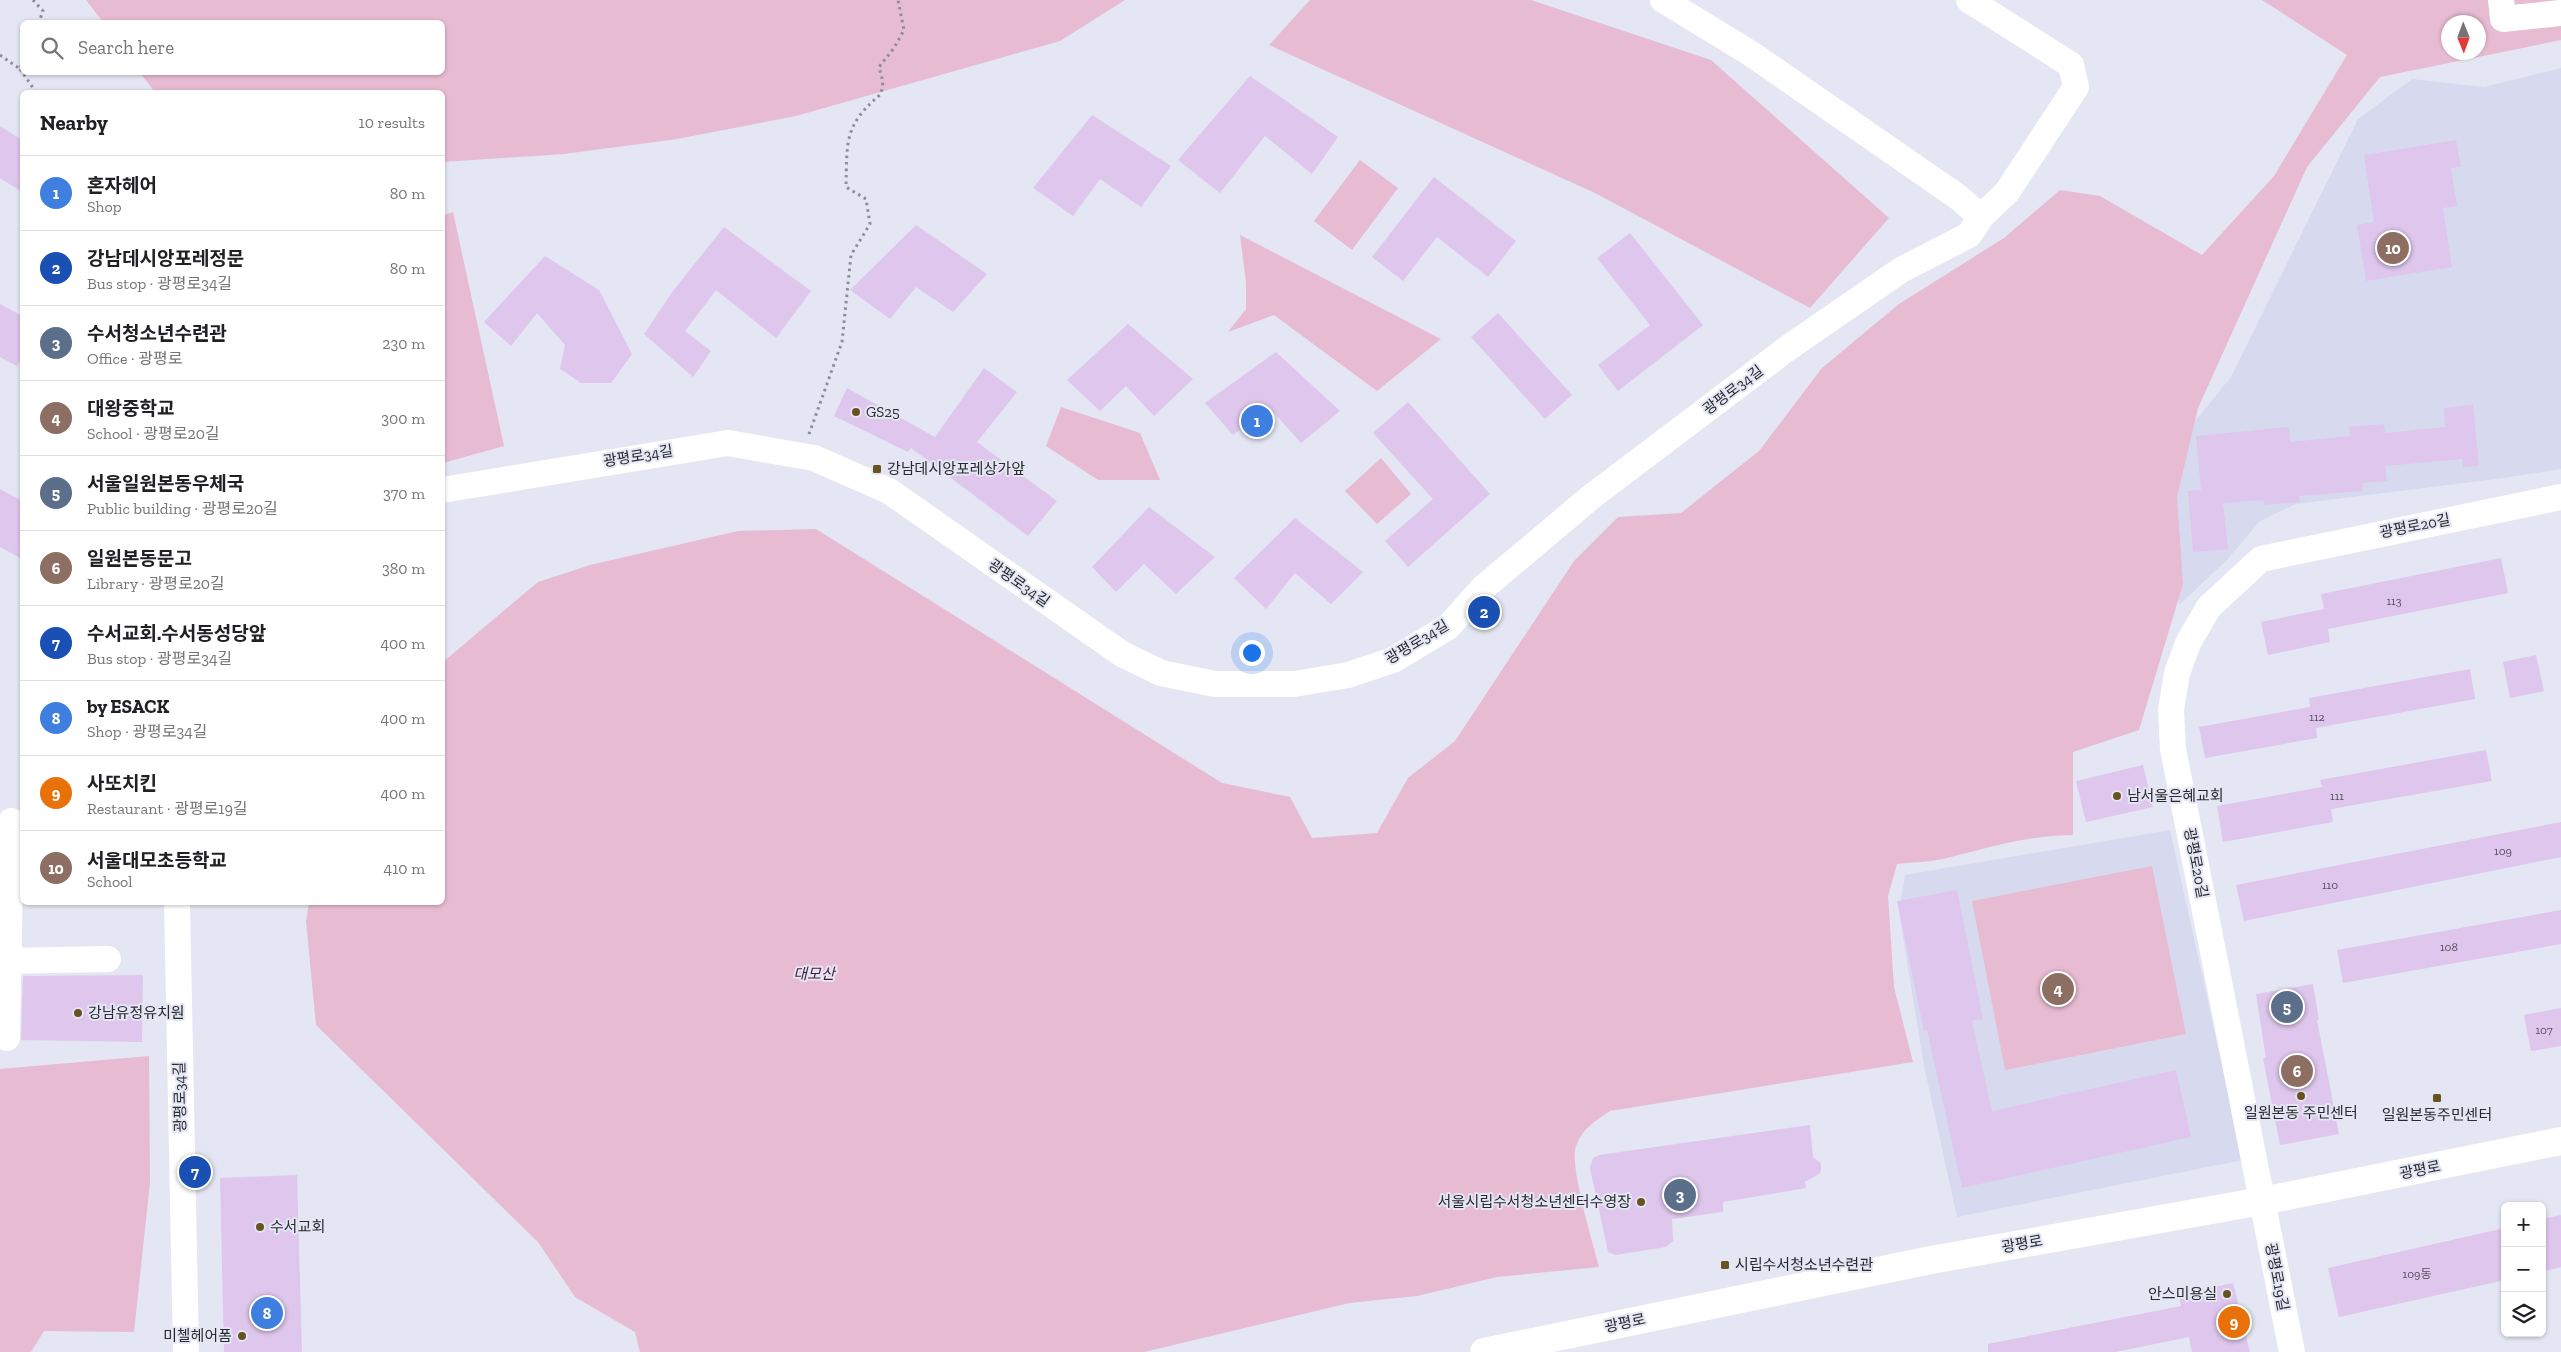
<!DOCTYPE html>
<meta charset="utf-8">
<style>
:root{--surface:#fff;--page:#f2f2f2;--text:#202124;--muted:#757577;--line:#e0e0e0;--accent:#665321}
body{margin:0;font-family:"Zilla Slab","Noto Sans KR",serif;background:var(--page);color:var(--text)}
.controls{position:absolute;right:15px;bottom:15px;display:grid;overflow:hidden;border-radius:8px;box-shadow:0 1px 4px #0004}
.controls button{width:45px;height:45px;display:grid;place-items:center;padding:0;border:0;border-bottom:1px solid var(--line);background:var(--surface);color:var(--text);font:25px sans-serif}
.compass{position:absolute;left:2441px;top:15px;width:45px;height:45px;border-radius:50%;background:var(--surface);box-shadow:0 1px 4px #0004;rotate:179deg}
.you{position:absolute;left:1251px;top:652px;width:18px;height:18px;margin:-12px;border:4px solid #fff;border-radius:50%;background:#1a73e8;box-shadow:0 0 0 8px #1a73e833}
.badge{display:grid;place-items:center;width:32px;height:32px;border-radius:50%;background:var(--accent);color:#fff;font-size:16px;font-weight:700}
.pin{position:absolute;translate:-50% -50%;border:2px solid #fff;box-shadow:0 1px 5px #0006}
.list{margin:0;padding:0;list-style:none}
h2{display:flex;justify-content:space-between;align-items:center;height:65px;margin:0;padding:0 20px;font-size:21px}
h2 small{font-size:16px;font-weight:400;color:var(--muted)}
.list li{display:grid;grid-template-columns:32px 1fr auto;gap:15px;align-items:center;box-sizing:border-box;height:75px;padding:0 20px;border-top:1px solid var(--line)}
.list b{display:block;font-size:19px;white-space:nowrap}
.list p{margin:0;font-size:16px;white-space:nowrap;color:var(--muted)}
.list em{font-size:16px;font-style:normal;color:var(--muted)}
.icon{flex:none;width:28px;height:28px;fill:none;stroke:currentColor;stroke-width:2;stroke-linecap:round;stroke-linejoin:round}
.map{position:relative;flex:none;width:2561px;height:1352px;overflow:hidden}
.search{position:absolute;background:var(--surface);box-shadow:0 1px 4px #0004;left:20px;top:20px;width:425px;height:55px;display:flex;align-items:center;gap:12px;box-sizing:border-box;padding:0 18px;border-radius:8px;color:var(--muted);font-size:19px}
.panel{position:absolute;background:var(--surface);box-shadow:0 1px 4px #0004;left:20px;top:90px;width:425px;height:815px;border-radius:8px}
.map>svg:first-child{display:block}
.built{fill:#d7daef}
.green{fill:#e7bbd1;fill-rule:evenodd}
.building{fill:#dec6ec}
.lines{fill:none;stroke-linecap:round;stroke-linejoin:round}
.path{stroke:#8c8d97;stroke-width:3;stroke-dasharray:2.5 4;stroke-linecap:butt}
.minor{stroke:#fff;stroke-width:26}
.major{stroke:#fff;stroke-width:28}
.poi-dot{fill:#665321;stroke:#e4e6f4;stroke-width:2}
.labels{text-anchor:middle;stroke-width:4;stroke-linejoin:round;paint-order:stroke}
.number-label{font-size:12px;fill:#56515e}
.street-label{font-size:15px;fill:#292a2f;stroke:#e4e6f4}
.poi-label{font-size:15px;fill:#292a2f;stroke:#e4e6f4;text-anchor:start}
.park-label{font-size:15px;font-style:italic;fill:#4b1636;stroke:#e4e6f4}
</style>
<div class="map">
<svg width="2561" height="1352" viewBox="0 0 2561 1352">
<rect width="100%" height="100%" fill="#e4e6f4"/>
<!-- built -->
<path class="built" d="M2561,68V469L2504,478L2296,504L2260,521L2226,561L2179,605L2171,496L2195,421L2231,377L2358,119L2412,79L2484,87Z
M2170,830L2243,1160L1957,1217L1924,1066L1899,912L1905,875Z"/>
<!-- green -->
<path class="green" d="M86,0H1125L1060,41L796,116L677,139L564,154L443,162L442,92H155L140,73L442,72V22H103Z
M1310,0H1531L1711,60L1889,218L1810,308L1595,193L1269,45Z
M2262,0H2561V40L2380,77L2307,167L2198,408L2177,497L2183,584L2139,730L2073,752V835C2031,835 1991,847 1951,857C1934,862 1914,862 1897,864L1888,896L1894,987L1913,1062L1610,1111C1595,1121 1582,1129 1576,1146C1569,1166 1593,1243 1599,1267L1497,1277L1417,1296L1349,1303L1144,1352H640L635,1332L575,1297L538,1242L316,1025L306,921L309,903L442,902L443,662L538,582L590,565L738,531L816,529L1222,783L1290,797L1312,838L1377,833L1408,778L1455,741L1574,561L1618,517L1681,513L1759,451L1822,368L1899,304L2004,238L2060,190L2100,196L2202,255L2274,176L2347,55ZM2448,22H2478V52H2448Z
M1360,160L1398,188L1352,250L1314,221Z
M453,212L504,446L443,463L442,216Z
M1240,235L1441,339L1377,391L1274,315L1228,332L1246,309V282Z
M1061,407L1140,433L1160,480H1098L1046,446Z
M1381,458L1411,494L1377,524L1345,491Z
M2152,866L2186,1034L2005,1070L1972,901Z
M149,1056L150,1182L134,1332L44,1331L31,1352H0V1069Z"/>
<!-- building -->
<path class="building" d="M1250,76L1338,137L1312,174L1265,136L1220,193L1178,160Z
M1092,115L1171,166L1141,207L1100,179L1073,216L1033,188Z
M0,126L22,140V192L0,178Z
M2456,140L2461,167L2451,168L2457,206L2443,208L2452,267L2366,281L2357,225L2374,222L2364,155Z
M1434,177L1516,241L1488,277L1437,237L1403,281L1372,257Z
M916,225L987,274L953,312L916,287L890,319L850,290Z
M724,227L811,291L776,338L716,290L685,331L711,351L693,377L644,334L673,291Z
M1630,233L1703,325L1618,391L1598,365L1650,325L1597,258Z
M545,256L599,290L632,354L611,383H581L560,369L565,345L537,313L511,346L484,322Z
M0,304L22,316V356L17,366L0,357Z
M1498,313L1572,395L1545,419L1471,337Z
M1128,324L1193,379L1154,416L1126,386L1100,411L1067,380Z
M1276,352L1340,411L1301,443L1269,407L1233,435L1205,403Z
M984,368L1017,392L977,442L1057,501L1028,536L911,448L908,452L834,416L847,388L935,437Z
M1408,402L1490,494L1408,567L1385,541L1433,499L1373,433Z
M2473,405L2479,466L2463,467L2462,459L2385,466L2387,481L2362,483L2363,491L2299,496L2300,502L2264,505V500L2223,503L2228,549L2193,552L2188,491L2201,490L2196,436L2289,427L2290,442L2350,436L2349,427L2384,424L2385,433L2445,427L2444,408Z
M0,489L22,501V559L0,547Z
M1149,507L1215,557L1176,594L1144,564L1116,592L1092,567Z
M1295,518L1363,572L1331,604L1295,573L1266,609L1234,578Z
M2501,558L2508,593L2328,629L2330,642L2268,655L2261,622L2324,609L2321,594Z
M2536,655L2544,691L2510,698L2503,662Z
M2470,669L2475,699L2316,728L2317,738L2205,758L2199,727L2310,707L2309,698Z
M2486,750L2492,781L2331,809L2333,822L2223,842L2217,806L2322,787L2320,780Z
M2143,765L2153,807L2086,822L2076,781Z
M2561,822V857L2244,921L2236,885Z
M1957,890L1983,1019L1972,1021L1992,1111L2176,1070L2191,1137L1962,1188L1927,1030L1924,1031L1897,901Z
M2561,910V944L2343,983L2337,950Z
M143,975L142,1042L21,1040L23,976Z
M2313,984L2319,1020H2317L2339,1134L2280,1145L2263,1058H2266L2256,994Z
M2561,1008V1046L2531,1051L2524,1015Z
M1810,1125L1813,1157L1821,1163V1169L1820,1173L1805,1182L1806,1188L1723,1202V1212L1672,1219L1673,1241L1666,1247L1616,1255L1608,1252L1590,1168L1593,1158L1599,1155Z
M297,1175L302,1352H224L220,1178Z
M2561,1215V1267L2542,1272V1219Z
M2505,1228V1280L2339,1317L2328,1268Z
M2233,1283L2250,1352H2192L2189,1337L2115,1352H1988V1344L2181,1306L2179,1295Z"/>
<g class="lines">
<!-- path -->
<path class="path" d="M33,0L43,11L39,22
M0,55L20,69L22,63
M20,69L36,92
M809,434L842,342L851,255L870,224L866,199L846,187C847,141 844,125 881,94L883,82L879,67L894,48L904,30L898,0"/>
<!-- minor -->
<path class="minor" d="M1969,0L2071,65L2076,87L2007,192L1981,217
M2501,0L2503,19L2561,13
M442,490L728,443L814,458L889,491L1122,654L1161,673L1215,684H1294L1348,675L1393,660L1448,627L1483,588L1591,497L1788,348L1901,270L1969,235L1981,217L1958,197L1750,53L1663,0
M177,902L186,1352
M0,961L108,959
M7,1038L11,821
M2292,1352L2173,749L2171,710L2177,673L2188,643L2209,607L2261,559L2561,497"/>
<!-- major -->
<path class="major" d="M1484,1352L1931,1260L2262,1201L2561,1141"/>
</g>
<!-- markers -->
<g class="poi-dot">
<circle cx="856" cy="412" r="5"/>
<rect x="872" y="464" width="10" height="10" rx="2.5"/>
<circle cx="2117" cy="796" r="5"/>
<circle cx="78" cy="1013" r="5"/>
<circle cx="2301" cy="1096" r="5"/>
<rect x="2432" y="1093" width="10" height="10" rx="2.5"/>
<circle cx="1641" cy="1202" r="5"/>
<circle cx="260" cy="1227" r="5"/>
<rect x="1720" y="1260" width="10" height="10" rx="2.5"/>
<circle cx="2227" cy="1294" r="5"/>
<circle cx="242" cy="1336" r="5"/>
</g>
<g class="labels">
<!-- number labels -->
<g class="number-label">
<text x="2394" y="605">113</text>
<text x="2317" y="721">112</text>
<text x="2337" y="800">111</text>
<text x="2503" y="855">109</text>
<text x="2330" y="889">110</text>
<text x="2449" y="951">108</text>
<text x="2544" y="1034">107</text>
<text x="2417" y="1278">109동</text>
</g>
<!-- street labels -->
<g class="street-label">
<text transform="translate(1733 390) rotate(-37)" y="5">광평로34길</text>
<text transform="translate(638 456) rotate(-9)" y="5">광평로34길</text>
<text transform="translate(2415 526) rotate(-11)" y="5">광평로20길</text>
<text transform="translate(1019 583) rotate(35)" y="5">광평로34길</text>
<text transform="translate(1417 642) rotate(-31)" y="5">광평로34길</text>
<text transform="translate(2196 863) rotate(79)" y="5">광평로20길</text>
<text transform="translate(180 1097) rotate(-91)" y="5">광평로34길</text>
<text transform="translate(2420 1170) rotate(-11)" y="5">광평로</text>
<text transform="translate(2022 1244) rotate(-10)" y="5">광평로</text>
<text transform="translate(2277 1277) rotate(79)" y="5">광평로19길</text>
<text transform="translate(1625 1323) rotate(-12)" y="5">광평로</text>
</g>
<!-- poi labels -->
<g class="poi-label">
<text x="866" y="417">GS25</text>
<text x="887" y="474">강남데시앙포레상가앞</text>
<text x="2127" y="801">남서울은혜교회</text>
<text x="88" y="1018">강남유정유치원</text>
<text x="2301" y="1118" text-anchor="middle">일원본동 주민센터</text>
<text x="2437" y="1120" text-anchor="middle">일원본동주민센터</text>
<text x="1631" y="1207" text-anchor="end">서울시립수서청소년센터수영장</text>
<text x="270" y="1232">수서교회</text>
<text x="1735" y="1270">시립수서청소년수련관</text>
<text x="2217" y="1299" text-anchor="end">안스미용실</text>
<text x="232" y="1341" text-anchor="end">미첼헤어폼</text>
</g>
<!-- park labels -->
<g class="park-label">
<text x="814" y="979">대모산</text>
</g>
</g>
</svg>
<div class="controls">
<button>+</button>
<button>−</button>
<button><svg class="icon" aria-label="layers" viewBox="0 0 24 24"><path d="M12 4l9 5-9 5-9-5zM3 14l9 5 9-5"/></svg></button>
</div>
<svg class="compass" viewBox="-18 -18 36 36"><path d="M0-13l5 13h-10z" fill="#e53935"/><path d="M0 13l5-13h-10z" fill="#757577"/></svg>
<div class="you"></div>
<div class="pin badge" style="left:1257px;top:421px;background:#3f7fe0">1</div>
<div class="pin badge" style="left:1484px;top:612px;background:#1a4fb4">2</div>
<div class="pin badge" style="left:1680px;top:1195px;background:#5c6f8a">3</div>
<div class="pin badge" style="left:2058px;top:989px;background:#8d6e63">4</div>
<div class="pin badge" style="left:2287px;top:1007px;background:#5c6f8a">5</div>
<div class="pin badge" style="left:2297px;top:1071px;background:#8d6e63">6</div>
<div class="pin badge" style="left:195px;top:1172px;background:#1a4fb4">7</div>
<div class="pin badge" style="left:267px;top:1313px;background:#3f7fe0">8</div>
<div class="pin badge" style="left:2234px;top:1322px;background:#e8710a">9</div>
<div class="pin badge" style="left:2393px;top:248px;background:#8d6e63">10</div>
<div class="search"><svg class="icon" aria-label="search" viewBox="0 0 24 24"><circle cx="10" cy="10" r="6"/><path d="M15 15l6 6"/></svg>Search here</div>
<section class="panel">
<h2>Nearby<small>10 results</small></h2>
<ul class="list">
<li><span class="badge" style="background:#3f7fe0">1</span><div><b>혼자헤어</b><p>Shop</p></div><em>80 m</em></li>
<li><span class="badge" style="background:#1a4fb4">2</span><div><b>강남데시앙포레정문</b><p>Bus stop · 광평로34길</p></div><em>80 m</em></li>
<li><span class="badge" style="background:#5c6f8a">3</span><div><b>수서청소년수련관</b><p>Office · 광평로</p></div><em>230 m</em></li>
<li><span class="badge" style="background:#8d6e63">4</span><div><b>대왕중학교</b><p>School · 광평로20길</p></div><em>300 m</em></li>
<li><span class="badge" style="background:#5c6f8a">5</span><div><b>서울일원본동우체국</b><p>Public building · 광평로20길</p></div><em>370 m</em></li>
<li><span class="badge" style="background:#8d6e63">6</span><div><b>일원본동문고</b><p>Library · 광평로20길</p></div><em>380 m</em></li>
<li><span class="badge" style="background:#1a4fb4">7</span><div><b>수서교회.수서동성당앞</b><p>Bus stop · 광평로34길</p></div><em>400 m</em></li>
<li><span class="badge" style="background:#3f7fe0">8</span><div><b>by ESACK</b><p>Shop · 광평로34길</p></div><em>400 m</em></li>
<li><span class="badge" style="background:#e8710a">9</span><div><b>사또치킨</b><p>Restaurant · 광평로19길</p></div><em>400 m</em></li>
<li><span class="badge" style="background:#8d6e63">10</span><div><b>서울대모초등학교</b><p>School</p></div><em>410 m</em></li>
</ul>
</section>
</div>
